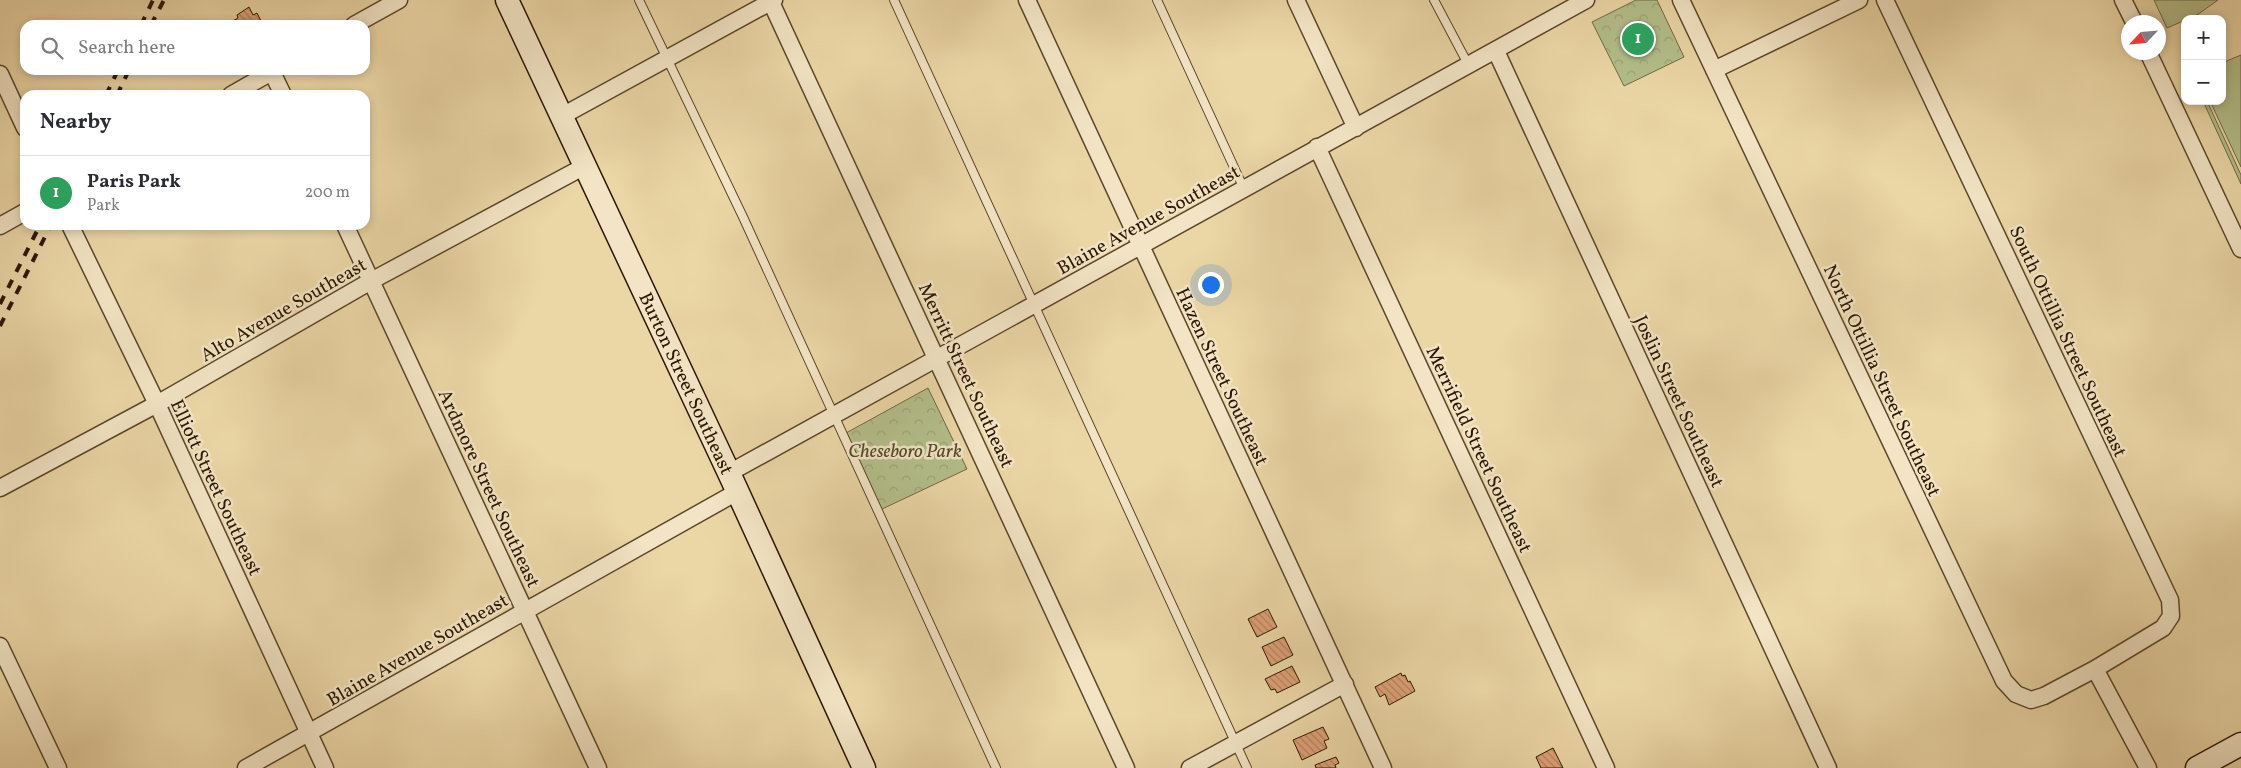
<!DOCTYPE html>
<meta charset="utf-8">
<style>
:root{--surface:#fff;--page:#f7f7f7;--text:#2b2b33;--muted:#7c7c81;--line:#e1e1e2;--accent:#8f2418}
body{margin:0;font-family:Vollkorn,serif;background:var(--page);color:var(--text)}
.controls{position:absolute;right:15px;top:15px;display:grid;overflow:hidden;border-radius:10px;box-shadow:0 2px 8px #0003}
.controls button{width:45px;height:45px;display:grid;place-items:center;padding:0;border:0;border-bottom:1px solid var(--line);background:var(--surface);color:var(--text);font:25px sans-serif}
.compass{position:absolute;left:2121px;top:15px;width:45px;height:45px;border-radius:50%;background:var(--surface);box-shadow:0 2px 8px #0003;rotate:244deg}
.you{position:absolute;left:1210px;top:284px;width:18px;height:18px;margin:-12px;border:4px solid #fff;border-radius:50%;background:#1a73e8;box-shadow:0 0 0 8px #1a73e833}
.badge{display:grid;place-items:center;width:32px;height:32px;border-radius:50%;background:var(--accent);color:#fff;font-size:16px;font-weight:700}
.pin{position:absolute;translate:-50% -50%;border:2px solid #fff;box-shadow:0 1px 5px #0006}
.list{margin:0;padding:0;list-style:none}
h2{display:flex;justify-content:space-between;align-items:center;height:65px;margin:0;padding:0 20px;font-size:21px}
h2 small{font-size:16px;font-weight:400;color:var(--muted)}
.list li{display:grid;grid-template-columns:32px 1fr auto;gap:15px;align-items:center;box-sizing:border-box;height:75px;padding:0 20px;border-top:1px solid var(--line)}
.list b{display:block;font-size:19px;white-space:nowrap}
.list p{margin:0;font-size:16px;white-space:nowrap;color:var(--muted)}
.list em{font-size:16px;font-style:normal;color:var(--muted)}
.icon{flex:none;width:28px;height:28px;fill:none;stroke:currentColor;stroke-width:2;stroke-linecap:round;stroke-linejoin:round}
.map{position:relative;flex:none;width:2241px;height:768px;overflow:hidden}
.search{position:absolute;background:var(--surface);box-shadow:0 2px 8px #0003;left:20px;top:20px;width:350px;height:55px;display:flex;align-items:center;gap:12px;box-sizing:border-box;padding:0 18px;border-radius:15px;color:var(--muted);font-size:19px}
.panel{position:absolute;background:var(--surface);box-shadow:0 2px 8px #0003;left:20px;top:90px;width:350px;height:140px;border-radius:15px}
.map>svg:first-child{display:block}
.grass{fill:#b3be8a;stroke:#6f6a46}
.park{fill:url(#park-crowns);stroke:#6f6a46}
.building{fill:url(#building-back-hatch);stroke:#2b1701}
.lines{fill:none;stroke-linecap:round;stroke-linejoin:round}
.service-casing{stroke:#5b472a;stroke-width:10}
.minor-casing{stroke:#5b472a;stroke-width:19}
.secondary-casing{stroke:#2b1701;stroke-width:25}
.service{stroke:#f2e4c5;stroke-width:8}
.minor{stroke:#f2e4c5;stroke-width:16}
.secondary{stroke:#f2e4c5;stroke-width:22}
.rail{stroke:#2b1701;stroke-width:4;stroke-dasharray:9 9;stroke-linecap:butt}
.labels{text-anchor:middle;stroke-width:5;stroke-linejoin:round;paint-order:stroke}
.street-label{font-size:19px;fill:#2b1701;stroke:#f2e4c5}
.park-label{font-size:19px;font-style:italic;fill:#54492a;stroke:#f2e4c5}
</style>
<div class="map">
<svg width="2241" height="768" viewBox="0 0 2241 768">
<defs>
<pattern id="park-crowns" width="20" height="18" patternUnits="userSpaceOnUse" patternTransform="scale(1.25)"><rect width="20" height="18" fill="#b3be8a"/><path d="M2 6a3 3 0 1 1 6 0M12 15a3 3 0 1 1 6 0" fill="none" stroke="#9aa375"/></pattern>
<pattern id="building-back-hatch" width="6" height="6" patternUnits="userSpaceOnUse" patternTransform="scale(1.25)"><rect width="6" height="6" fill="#dfa177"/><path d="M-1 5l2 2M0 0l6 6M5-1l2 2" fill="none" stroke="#b5825f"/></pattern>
</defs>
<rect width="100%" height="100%" fill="#ebd6a6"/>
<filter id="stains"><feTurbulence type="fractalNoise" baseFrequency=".004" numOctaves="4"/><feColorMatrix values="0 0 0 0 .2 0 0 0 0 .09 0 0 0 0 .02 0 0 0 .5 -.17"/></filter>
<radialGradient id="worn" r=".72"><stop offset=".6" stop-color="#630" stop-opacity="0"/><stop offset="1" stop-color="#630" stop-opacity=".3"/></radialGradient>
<!-- grass -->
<path class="grass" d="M2154,0H2218L2197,15L2167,28Z
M2241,55V167L2210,101H2222V63Z
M2203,101H2207L2241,175V184Z"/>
<!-- park -->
<path class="park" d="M1636,0H1657L1684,57L1624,86L1592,22Z
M928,388L967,469L880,510L846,433Z"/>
<!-- building -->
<path class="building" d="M249,7L253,15L257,13L263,25H233L231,22L238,18L237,15Z
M1268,609L1277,627L1257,637L1248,619Z
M1284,637L1293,655L1271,666L1262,647Z
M1292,666L1300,682L1277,693L1275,689L1271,690L1265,679Z
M1401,673L1402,676L1405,675L1408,682L1410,681L1415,691L1389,705L1385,694L1380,697L1375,687Z
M1323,727L1329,739L1324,741L1327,748L1302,760L1293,740Z
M1553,748L1563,768H1541L1536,757Z
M1336,757L1339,763L1335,765L1336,768H1316L1315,765Z"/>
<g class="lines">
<defs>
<path id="service" d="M639,0L743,217L996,768
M894,0L1247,768
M1157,0L1244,189
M1434,0L1469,66"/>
<path id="minor" d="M770,0L1126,768
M1027,0L1383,768
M1296,0L1356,128
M1681,0L2004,681L2016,694L2031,700L2044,696L2095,669L2163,628L2171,616L2170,600L1885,0
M2123,0L2134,22
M354,25L399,0
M1496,51L1828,768
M2148,52L2241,249
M1714,70L1859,0
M272,72L283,95
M0,74L25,128
M231,95L275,70
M562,116L774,0
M1317,147L1606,768
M70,225L157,404L325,768
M345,225L598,768
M0,226L25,212
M729,473L1586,0
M0,488L157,404L371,281L585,166
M0,646L58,768
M2095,669L2148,768
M246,768L737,492
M1190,768L1345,684"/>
<path id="secondary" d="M507,0L729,473L864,768
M2197,768L2241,744"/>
</defs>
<!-- service casing -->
<use href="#service" class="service-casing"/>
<!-- minor casing -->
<use href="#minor" class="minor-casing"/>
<!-- secondary casing -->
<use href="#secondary" class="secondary-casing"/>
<!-- service -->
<use href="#service" class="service"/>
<!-- minor -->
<use href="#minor" class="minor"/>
<!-- secondary -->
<use href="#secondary" class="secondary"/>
<!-- rail -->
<path class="rail" d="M141,25L153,0
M151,25L164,0
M106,95L118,70
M117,95L129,70
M0,304L40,225
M0,326L51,225"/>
</g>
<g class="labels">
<!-- street labels -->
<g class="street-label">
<text transform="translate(1148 219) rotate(-29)" y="7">Blaine Avenue Southeast</text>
<text transform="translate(283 309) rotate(-30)" y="7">Alto Avenue Southeast</text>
<text transform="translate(2069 341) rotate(65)" y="7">South Ottillia Street Southeast</text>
<text transform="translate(967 375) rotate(65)" y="7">Merritt Street Southeast</text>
<text transform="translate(1223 376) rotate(65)" y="7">Hazen Street Southeast</text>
<text transform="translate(1883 380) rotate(65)" y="7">North Ottillia Street Southeast</text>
<text transform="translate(687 383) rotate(65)" y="7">Burton Street Southeast</text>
<text transform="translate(1680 401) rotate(65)" y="7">Joslin Street Southeast</text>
<text transform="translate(1480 449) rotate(65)" y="7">Merrifield Street Southeast</text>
<text transform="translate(217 487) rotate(65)" y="7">Elliott Street Southeast</text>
<text transform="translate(490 488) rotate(65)" y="7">Ardmore Street Southeast</text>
<text transform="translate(417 649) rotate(-30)" y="7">Blaine Avenue Southeast</text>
</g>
<!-- park labels -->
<g class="park-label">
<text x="905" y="457">Cheseboro Park</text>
</g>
</g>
<rect width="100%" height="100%" filter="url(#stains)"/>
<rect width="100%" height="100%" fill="url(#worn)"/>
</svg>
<div class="controls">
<button>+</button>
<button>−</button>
</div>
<svg class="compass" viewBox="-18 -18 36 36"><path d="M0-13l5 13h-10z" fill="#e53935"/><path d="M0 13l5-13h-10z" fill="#7c7c81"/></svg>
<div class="you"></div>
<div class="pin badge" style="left:1638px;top:39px;background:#2e9e5b">1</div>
<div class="search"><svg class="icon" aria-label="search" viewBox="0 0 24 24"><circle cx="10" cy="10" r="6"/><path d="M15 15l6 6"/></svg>Search here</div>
<section class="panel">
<h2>Nearby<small></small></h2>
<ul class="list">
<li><span class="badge" style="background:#2e9e5b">1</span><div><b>Paris Park</b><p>Park</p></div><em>200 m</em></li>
</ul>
</section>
</div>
